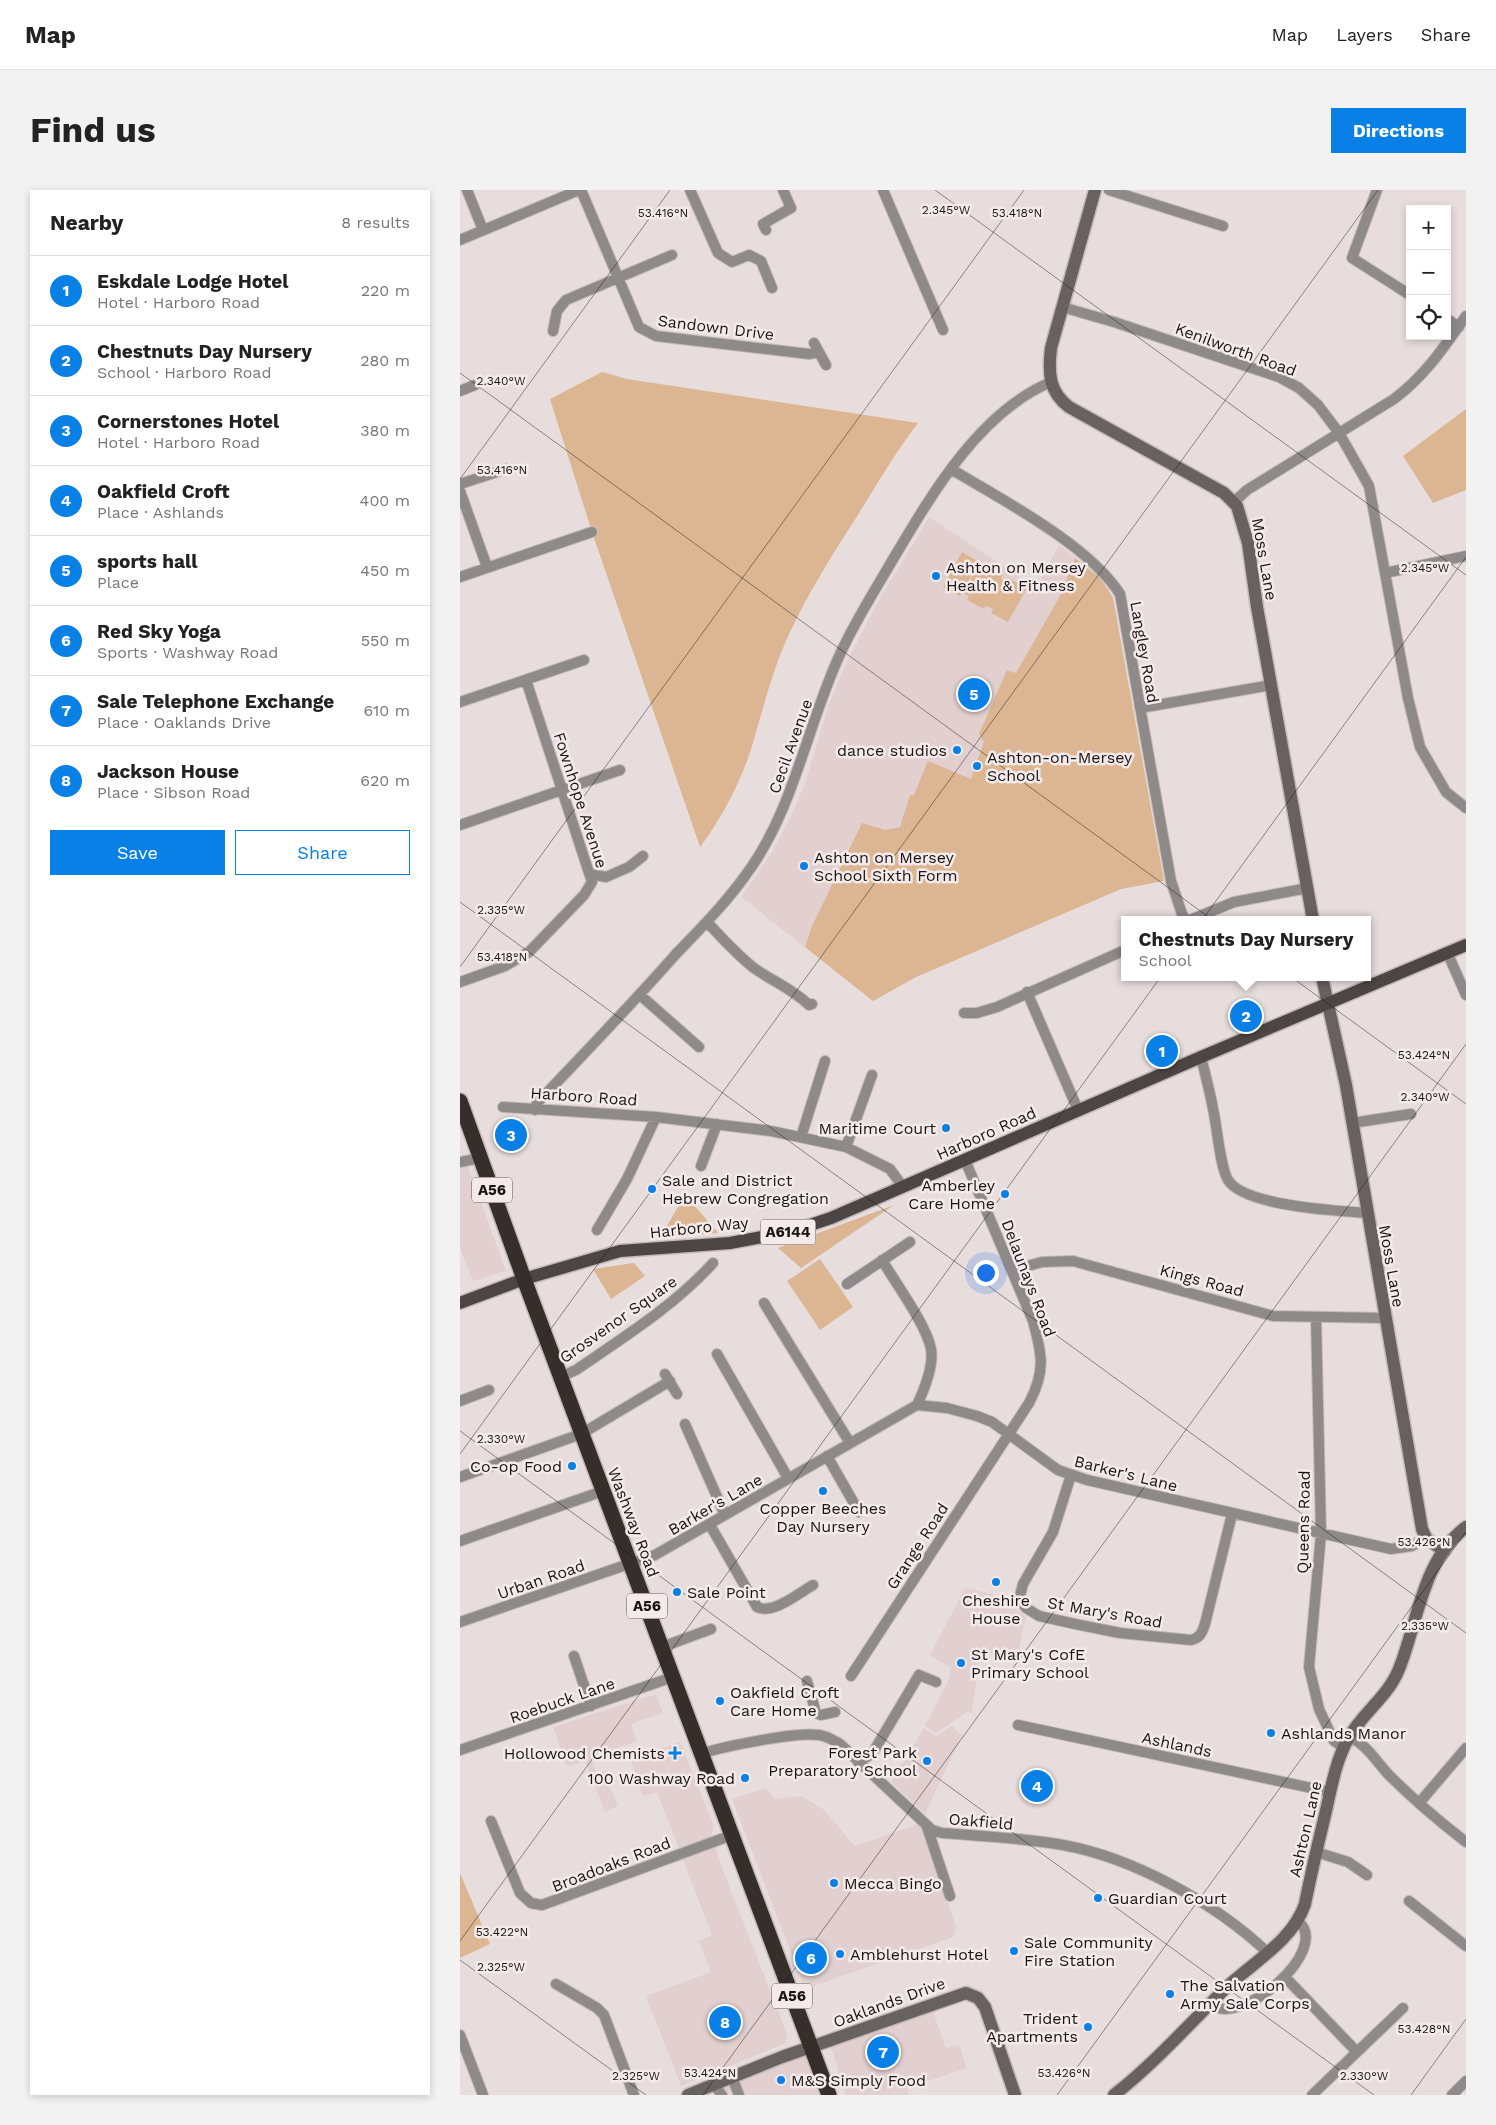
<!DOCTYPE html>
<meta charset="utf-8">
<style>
:root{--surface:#fff;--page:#f2f2f2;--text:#222;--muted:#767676;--line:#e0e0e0;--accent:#0880e6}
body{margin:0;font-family:"Work Sans",sans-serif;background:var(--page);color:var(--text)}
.controls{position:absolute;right:15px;top:15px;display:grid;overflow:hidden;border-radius:0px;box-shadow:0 2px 8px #0003}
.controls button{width:45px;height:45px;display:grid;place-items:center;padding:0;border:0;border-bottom:1px solid var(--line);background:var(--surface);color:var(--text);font:25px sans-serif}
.you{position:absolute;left:525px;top:1082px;width:18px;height:18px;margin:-12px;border:4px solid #fff;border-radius:50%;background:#1a73e8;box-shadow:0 0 0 8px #1a73e833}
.badge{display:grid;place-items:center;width:32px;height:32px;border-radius:50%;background:var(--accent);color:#fff;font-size:16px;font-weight:700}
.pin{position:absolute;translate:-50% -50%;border:2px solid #fff;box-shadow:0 1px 5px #0006}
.popup{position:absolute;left:661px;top:726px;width:250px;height:65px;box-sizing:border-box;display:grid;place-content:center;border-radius:0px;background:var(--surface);filter:drop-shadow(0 1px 4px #0005);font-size:16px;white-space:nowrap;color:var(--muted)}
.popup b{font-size:19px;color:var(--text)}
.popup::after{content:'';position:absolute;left:50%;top:100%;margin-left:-10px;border:10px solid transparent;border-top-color:var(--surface)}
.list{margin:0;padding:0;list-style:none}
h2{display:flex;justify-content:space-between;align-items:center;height:65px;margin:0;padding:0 20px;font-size:21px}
h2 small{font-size:16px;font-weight:400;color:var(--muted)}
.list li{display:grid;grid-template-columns:32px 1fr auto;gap:15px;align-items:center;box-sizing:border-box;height:70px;padding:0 20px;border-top:1px solid var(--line)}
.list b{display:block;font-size:19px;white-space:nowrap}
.list p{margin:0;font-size:16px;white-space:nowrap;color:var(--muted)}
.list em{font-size:16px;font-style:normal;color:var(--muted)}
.actions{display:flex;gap:10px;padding:15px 20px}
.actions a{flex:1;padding:11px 0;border:1px solid var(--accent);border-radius:0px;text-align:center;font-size:18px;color:var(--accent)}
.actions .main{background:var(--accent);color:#fff}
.icon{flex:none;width:28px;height:28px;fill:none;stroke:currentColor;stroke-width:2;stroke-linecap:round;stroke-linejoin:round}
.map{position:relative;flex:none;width:1006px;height:1905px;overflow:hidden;border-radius:0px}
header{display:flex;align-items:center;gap:30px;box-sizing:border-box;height:70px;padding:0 25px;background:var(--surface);border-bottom:1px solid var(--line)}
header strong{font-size:24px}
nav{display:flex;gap:28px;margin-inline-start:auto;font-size:18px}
.intro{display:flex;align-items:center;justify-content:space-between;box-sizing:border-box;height:120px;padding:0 30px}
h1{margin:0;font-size:35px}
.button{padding:12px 22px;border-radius:0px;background:var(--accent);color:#fff;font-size:18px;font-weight:700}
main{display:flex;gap:30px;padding:0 30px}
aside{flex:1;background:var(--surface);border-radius:0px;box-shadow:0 2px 8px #0003}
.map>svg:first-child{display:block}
.built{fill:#e2cfcf}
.green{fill:#dcb692}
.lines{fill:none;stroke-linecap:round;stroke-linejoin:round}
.street-casing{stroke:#c3b9b9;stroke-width:12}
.secondary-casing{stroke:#c3b9b9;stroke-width:15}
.primary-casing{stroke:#c3b9b9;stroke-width:15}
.highway-casing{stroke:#c3b9b9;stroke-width:18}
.street{stroke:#8e8a89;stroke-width:10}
.secondary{stroke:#67615f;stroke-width:12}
.primary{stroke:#4c4543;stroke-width:12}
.highway{stroke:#352e2b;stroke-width:15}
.ticks{fill:none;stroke:#191515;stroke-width:1;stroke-opacity:0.45}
.poi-dot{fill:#0880e6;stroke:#f5eaea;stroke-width:2}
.labels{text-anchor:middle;stroke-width:5;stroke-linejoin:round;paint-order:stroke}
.shield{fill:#f5eaea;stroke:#5b5555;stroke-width:1}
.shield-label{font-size:15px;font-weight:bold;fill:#191515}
.street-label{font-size:16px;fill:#191515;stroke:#f5eaea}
.poi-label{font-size:16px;fill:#191515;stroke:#f5eaea;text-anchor:start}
.ticks-label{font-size:12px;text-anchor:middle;fill:#191515;stroke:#f5eaea;stroke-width:5;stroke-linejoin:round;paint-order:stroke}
</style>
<header>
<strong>Map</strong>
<nav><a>Map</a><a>Layers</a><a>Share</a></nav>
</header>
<div class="intro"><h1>Find us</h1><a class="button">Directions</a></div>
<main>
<aside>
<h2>Nearby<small>8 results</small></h2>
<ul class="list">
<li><span class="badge">1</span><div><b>Eskdale Lodge Hotel</b><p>Hotel · Harboro Road</p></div><em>220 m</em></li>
<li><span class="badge">2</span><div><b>Chestnuts Day Nursery</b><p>School · Harboro Road</p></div><em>280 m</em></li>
<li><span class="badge">3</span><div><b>Cornerstones Hotel</b><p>Hotel · Harboro Road</p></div><em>380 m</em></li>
<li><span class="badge">4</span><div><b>Oakfield Croft</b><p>Place · Ashlands</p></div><em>400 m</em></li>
<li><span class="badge">5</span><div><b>sports hall</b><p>Place</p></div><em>450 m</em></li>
<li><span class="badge">6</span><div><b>Red Sky Yoga</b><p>Sports · Washway Road</p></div><em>550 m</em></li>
<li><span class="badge">7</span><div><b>Sale Telephone Exchange</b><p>Place · Oaklands Drive</p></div><em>610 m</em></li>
<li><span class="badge">8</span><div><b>Jackson House</b><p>Place · Sibson Road</p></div><em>620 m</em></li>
</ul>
<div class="actions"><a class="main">Save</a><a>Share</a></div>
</aside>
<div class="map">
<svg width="1006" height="1905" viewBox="0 0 1006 1905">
<rect width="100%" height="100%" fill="#e8dddd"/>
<!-- built -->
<path class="built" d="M469,327L576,398L599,355L640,388L649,399L654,413L704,691L661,699L456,787L413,811L281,707L311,664L332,624L344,596L370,511L390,465L419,410Z
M6,971L46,1081L13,1091L0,1058V972Z
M505,1398L551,1408L556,1419L566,1427L557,1468L523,1462L520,1464L512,1523L507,1522L476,1543L465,1536L488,1491L491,1478L470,1465Z
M196,1504L203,1523L171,1534L177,1551L131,1568L137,1584L144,1581L158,1616L145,1622L125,1571L107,1577L93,1537Z
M491,1536L502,1545L465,1624L431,1592L464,1538L477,1546Z
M220,1552L254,1636L251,1646L266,1688L327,1844L326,1853L221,1896L186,1806L251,1782L239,1751L252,1745L197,1602L183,1606L170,1569Z
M306,1598L315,1609L342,1606L364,1620L395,1656L459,1634L466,1644L496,1737L493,1747L345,1799L272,1609Z
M472,1819L486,1858L499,1855L507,1878L447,1898L449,1905H386L370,1855L462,1826L465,1821Z
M351,1862L367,1905H253L286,1887Z"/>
<!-- green -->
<path class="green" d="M142,182L167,189L458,233C435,263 416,296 396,328C372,365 349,402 330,442C314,476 305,511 295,546C284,586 264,625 240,657L132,342L90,209Z
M1006,219V300L973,313L943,266Z
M502,362L519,372L500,406L483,397Z
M615,368L640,388L653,408L704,691L661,699L456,787L413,811L345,757L352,736L402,633L425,640L440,637L450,605H454L468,571L511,589L524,552L519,544L547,480L556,483L600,406Z
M518,376L524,379L526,376L543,385L541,389L547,392L538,410L550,389L567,398L548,432L531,423L533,419L526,416L524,419L507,410L509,406L503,403Z
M222,1010L235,1016L258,1043L200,1048Z
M434,1015L341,1078L318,1058Z
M360,1069L393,1117L360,1140L327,1091Z
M174,1073L185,1086L151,1109L133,1079Z
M0,1683L30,1754L0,1768Z"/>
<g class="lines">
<defs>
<path id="street" d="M7,0L23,40
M121,0L179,137L196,146L349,164L359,162
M230,0L258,63L272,72L289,65L301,71L312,98
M423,0L483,140
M649,0L763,36
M917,0L892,68L950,105
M306,40L303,34L331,18L323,0
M0,50L119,0
M602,117L654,132L819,187L839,198L858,215L879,243L909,296L948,508L960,557L986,602L1006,618
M987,129L999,137
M93,141L97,121L106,110L212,65
M354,153L366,175
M0,201L15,195
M491,279C542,310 628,354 660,404L711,691L722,724L726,730
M0,294L46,279
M0,301L27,377
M774,312L787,300L934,209C965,186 984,157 1006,126
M925,383L1006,366
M0,387L132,342
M0,512L124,470
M680,518L812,495
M0,635L160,580
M130,684L146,687L169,677L183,666
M730,730L774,712L848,698
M247,732C262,748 276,764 294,778C312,791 333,799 349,815L352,814
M987,762L1006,805
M0,792L45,776L69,762L124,705L132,692L66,490
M567,802L618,920
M180,805L239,857
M504,823H517L537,817L665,760
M741,867C745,884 750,901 753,919C757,936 760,977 768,990C784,1016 877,1021 907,1023
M43,917L196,927L311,941L386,957L430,979L443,997
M75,920L77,913C124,864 171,815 216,764C240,739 265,714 285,686C333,622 345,543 377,471C391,438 411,407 429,376C469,309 517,223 591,192
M892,933L951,924
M341,947L365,871
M386,957L412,885
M0,972L20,968
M241,976L257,934
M137,1040L167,989L196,927
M422,1070C435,1092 467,1136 471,1159C474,1176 464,1200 457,1215
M553,1080L582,1072L613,1071L813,1126L925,1128
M387,1094L450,1052
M304,1113L390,1253
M856,1128L861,1344L849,1477L859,1519L874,1551L884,1558
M257,1164L328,1288
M205,1184L217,1204
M100,1187L116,1180C164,1147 214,1116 253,1073
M0,1211L29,1200
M225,1234L265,1325
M367,1266L399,1322
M611,1285L593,1342L563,1394L560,1406L562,1413L566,1418L579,1426L615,1434L660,1443L731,1450C740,1448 742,1443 745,1434L772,1324
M0,1287L121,1244L210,1191
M250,1335L297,1417C313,1425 339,1403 353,1395
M0,1351L143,1301
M0,1432L195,1365L457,1215L487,1218L517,1226L532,1232L598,1280L627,1290L931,1359L952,1356L966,1348
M202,1457L251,1439
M114,1466L131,1516
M391,1486L569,1213C586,1181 582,1164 573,1131L505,970
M347,1491L356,1523L361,1525L375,1522
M558,1535L870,1602
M889,1547C908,1555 916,1572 930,1586C953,1609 980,1632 1006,1652
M0,1560L213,1487
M241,1564C265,1556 335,1542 359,1545C367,1546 373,1550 380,1554L472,1640L482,1643C523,1646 564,1648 603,1655C674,1668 755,1713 807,1762
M398,1572L412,1564L459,1485L476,1492
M960,1612L1006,1558
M31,1631L60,1703L71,1713L82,1715L272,1645
M467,1637L490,1706
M856,1662L888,1672L907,1685
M949,1711L1006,1756
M825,1787L897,1862
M96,1794L137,1818L144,1825L174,1905
M751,1814C779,1839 873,1760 838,1731
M0,1845L23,1905
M272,1887L279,1905
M254,1895L262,1905
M852,1905L943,1818
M992,1905L1006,1891"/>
<path id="secondary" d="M635,0L591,158C588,183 589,202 609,217L764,303L777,316L788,353L797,417L853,730
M862,787L886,895L962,1339L966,1348L984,1361
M228,1905L322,1867L506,1803L518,1808L525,1817L555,1905
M654,1905C696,1872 730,1833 768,1796C795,1771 833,1750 845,1714C851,1684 858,1654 865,1625C871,1600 875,1572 888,1549C902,1523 928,1507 939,1479C958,1432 962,1370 1006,1337"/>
<path id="primary" d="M0,1113L64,1089L160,1061L270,1053L329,1042L371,1028L741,867L1006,755"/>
<path id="highway" d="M0,911L64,1089L369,1905"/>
</defs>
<!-- street casing -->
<use href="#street" class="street-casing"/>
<!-- secondary casing -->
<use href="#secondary" class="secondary-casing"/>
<!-- primary casing -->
<use href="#primary" class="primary-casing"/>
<!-- highway casing -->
<use href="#highway" class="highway-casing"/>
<!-- street -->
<use href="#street" class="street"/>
<!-- secondary -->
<use href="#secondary" class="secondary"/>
<!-- primary -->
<use href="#primary" class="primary"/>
<!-- highway -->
<use href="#highway" class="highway"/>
</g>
<!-- ticks -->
<path class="ticks" d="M475,0L1006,385M0,183L1006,914M0,289L210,0M0,712L1006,1443M0,777L564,0M0,1241L914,1905M0,1264L918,0M0,1751L1006,367M0,1770L186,1905M243,1905L1006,854M597,1905L1006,1342M951,1905L1006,1829"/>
<!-- markers -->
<g class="poi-dot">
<circle cx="476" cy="386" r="5"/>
<circle cx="497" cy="560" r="5"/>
<circle cx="517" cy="576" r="5"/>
<circle cx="344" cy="676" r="5"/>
<circle cx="486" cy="938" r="5"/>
<circle cx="192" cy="999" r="5"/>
<circle cx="545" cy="1004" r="5"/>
<circle cx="112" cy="1276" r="5"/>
<circle cx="363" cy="1301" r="5"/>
<circle cx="536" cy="1392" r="5"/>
<circle cx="217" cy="1402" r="5"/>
<circle cx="501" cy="1473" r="5"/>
<circle cx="260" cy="1511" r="5"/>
<circle cx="811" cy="1543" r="5"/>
<path d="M212.5 1555.5h5v5h5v5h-5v5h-5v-5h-5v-5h5z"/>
<circle cx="467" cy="1571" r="5"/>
<circle cx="285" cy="1588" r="5"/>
<circle cx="374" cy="1693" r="5"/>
<circle cx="638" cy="1708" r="5"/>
<circle cx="554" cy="1761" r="5"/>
<circle cx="380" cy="1764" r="5"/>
<circle cx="710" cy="1804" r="5"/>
<circle cx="628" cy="1837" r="5"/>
<circle cx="321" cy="1890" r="5"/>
</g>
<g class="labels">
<!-- shield labels -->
<g class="shield">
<rect x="12" y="987.5" width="40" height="25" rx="4"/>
<rect x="300.5" y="1029.5" width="55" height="25" rx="4"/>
<rect x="167" y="1403.5" width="40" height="25" rx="4"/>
<rect x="312" y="1793.5" width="40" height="25" rx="4"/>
</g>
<g class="shield-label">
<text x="32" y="1005">A56</text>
<text x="328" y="1047">A6144</text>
<text x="187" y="1421">A56</text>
<text x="332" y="1811">A56</text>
</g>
<!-- street labels -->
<g class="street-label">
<text transform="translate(256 137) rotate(7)" y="6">Sandown Drive</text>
<text transform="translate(776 159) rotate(20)" y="6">Kenilworth Road</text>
<text transform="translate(805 369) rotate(80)" y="6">Moss Lane</text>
<text transform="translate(685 462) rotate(80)" y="6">Langley Road</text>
<text transform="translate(330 556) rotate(-70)" y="6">Cecil Avenue</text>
<text transform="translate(121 610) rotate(72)" y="6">Fownhope Avenue</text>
<text transform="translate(124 906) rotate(4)" y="6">Harboro Road</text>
<text transform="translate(526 943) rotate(-24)" y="6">Harboro Road</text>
<text transform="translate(239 1037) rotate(-6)" y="6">Harboro Way</text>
<text transform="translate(932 1076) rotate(80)" y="6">Moss Lane</text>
<text transform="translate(569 1088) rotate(69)" y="6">Delaunays Road</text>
<text transform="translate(742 1090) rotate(15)" y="6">Kings Road</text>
<text transform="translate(158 1129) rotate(-35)" y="6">Grosvenor Square</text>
<text transform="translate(666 1283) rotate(14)" y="6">Barker's Lane</text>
<text transform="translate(255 1314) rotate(-30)" y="6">Barker's Lane</text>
<text transform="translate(174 1332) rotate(69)" y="6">Washway Road</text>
<text transform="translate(843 1332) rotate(-89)" y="6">Queens Road</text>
<text transform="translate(457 1356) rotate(-57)" y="6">Grange Road</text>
<text transform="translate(81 1389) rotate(-19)" y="6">Urban Road</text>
<text transform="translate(645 1422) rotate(10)" y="6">St Mary's Road</text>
<text transform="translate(102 1510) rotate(-19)" y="6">Roebuck Lane</text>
<text transform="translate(717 1554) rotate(12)" y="6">Ashlands</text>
<text transform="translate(521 1631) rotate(5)" y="6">Oakfield</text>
<text transform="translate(845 1639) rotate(-77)" y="6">Ashton Lane</text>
<text transform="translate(151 1674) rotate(-21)" y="6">Broadoaks Road</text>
<text transform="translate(429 1812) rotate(-20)" y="6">Oaklands Drive</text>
</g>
<!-- poi labels -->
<g class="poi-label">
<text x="486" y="383">Ashton on Mersey<tspan x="486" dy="18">Health &amp; Fitness</tspan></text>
<text x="487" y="566" text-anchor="end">dance studios</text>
<text x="527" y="573">Ashton-on-Mersey<tspan x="527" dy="18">School</tspan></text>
<text x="354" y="673">Ashton on Mersey<tspan x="354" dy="18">School Sixth Form</tspan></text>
<text x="476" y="944" text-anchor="end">Maritime Court</text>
<text x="202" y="996">Sale and District<tspan x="202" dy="18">Hebrew Congregation</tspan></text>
<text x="535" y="1001" text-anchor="end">Amberley<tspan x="535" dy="18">Care Home</tspan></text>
<text x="102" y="1282" text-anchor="end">Co-op Food</text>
<text x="363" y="1324" text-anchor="middle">Copper Beeches<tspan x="363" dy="18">Day Nursery</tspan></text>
<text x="227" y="1408">Sale Point</text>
<text x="536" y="1416" text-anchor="middle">Cheshire<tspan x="536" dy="18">House</tspan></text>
<text x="511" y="1470">St Mary's CofE<tspan x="511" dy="18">Primary School</tspan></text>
<text x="270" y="1508">Oakfield Croft<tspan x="270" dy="18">Care Home</tspan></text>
<text x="821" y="1549">Ashlands Manor</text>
<text x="457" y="1568" text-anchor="end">Forest Park<tspan x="457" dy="18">Preparatory School</tspan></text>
<text x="205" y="1569" text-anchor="end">Hollowood Chemists</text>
<text x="275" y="1594" text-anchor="end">100 Washway Road</text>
<text x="384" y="1699">Mecca Bingo</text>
<text x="648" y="1714">Guardian Court</text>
<text x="564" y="1758">Sale Community<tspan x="564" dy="18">Fire Station</tspan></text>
<text x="390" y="1770">Amblehurst Hotel</text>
<text x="720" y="1801">The Salvation<tspan x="720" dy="18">Army Sale Corps</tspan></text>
<text x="618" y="1834" text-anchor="end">Trident<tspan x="618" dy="18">Apartments</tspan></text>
<text x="331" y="1896">M&amp;S Simply Food</text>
</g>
</g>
<g class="ticks-label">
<text x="486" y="24">2.345°W</text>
<text x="203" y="27">53.416°N</text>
<text x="557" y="27">53.418°N</text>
<text x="41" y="195">2.340°W</text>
<text x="42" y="284">53.416°N</text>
<text x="965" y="382">2.345°W</text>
<text x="41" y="724">2.335°W</text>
<text x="42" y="771">53.418°N</text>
<text x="964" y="869">53.424°N</text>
<text x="965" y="911">2.340°W</text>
<text x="41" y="1253">2.330°W</text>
<text x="964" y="1356">53.426°N</text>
<text x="965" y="1440">2.335°W</text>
<text x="42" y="1746">53.422°N</text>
<text x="41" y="1781">2.325°W</text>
<text x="964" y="1843">53.428°N</text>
<text x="250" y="1887">53.424°N</text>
<text x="604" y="1887">53.426°N</text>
<text x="176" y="1890">2.325°W</text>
<text x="904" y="1890">2.330°W</text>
</g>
</svg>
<div class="controls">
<button>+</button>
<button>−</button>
<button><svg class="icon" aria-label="locate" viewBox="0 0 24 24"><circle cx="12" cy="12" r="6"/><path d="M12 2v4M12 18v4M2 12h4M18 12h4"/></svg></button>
</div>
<div class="you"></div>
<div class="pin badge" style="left:702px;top:861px">1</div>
<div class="pin badge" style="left:786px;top:826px">2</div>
<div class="popup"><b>Chestnuts Day Nursery</b>School</div>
<div class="pin badge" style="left:51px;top:945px">3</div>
<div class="pin badge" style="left:577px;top:1596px">4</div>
<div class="pin badge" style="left:514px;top:504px">5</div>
<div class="pin badge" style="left:351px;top:1768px">6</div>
<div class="pin badge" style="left:423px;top:1862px">7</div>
<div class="pin badge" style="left:265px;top:1832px">8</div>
</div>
</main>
